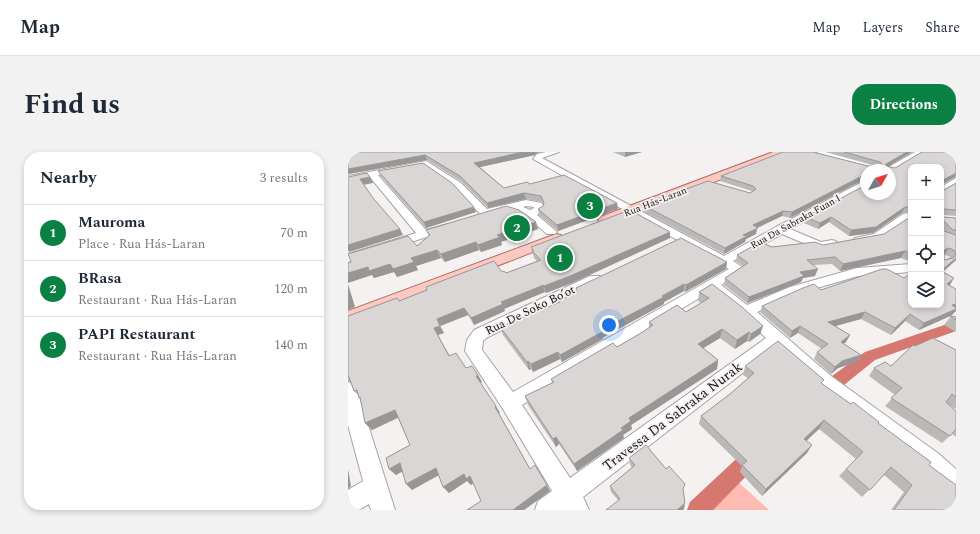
<!DOCTYPE html>
<meta charset="utf-8">
<style>
:root{--surface:#fff;--page:#f2f2f3;--text:#1f2937;--muted:#747a83;--line:#e0e1e3;--accent:#0b8043}
body{margin:0;font-family:Spectral,serif;background:var(--page);color:var(--text)}
.controls{position:absolute;right:12px;top:12px;display:grid;overflow:hidden;border-radius:8px;box-shadow:0 2px 6px #0003}
.controls button{width:36px;height:36px;display:grid;place-items:center;padding:0;border:0;border-bottom:1px solid var(--line);background:var(--surface);color:var(--text);font:20px sans-serif}
.compass{position:absolute;left:512px;top:12px;width:36px;height:36px;border-radius:50%;background:var(--surface);box-shadow:0 2px 6px #0003;rotate:51deg}
.you{position:absolute;left:261px;top:173px;width:14px;height:14px;margin:-10px;border:3px solid #fff;border-radius:50%;background:#1a73e8;box-shadow:0 0 0 6px #1a73e833}
.badge{display:grid;place-items:center;width:26px;height:26px;border-radius:50%;background:var(--accent);color:#fff;font-size:13px;font-weight:700}
.pin{position:absolute;translate:-50% -50%;border:2px solid #fff;box-shadow:0 1px 4px #0006}
.list{margin:0;padding:0;list-style:none}
h2{display:flex;justify-content:space-between;align-items:center;height:52px;margin:0;padding:0 16px;font-size:17px}
h2 small{font-size:13px;font-weight:400;color:var(--muted)}
.list li{display:grid;grid-template-columns:26px 1fr auto;gap:12px;align-items:center;box-sizing:border-box;height:56px;padding:0 16px;border-top:1px solid var(--line)}
.list b{display:block;font-size:15px;white-space:nowrap}
.list p{margin:0;font-size:13px;white-space:nowrap;color:var(--muted)}
.list em{font-size:13px;font-style:normal;color:var(--muted)}
.icon{flex:none;width:22px;height:22px;fill:none;stroke:currentColor;stroke-width:2;stroke-linecap:round;stroke-linejoin:round}
.map{position:relative;flex:none;width:608px;height:358px;overflow:hidden;border-radius:16px}
header{display:flex;align-items:center;gap:24px;box-sizing:border-box;height:56px;padding:0 20px;background:var(--surface);border-bottom:1px solid var(--line)}
header strong{font-size:19px}
nav{display:flex;gap:22px;margin-inline-start:auto;font-size:14px}
.intro{display:flex;align-items:center;justify-content:space-between;box-sizing:border-box;height:96px;padding:0 24px}
h1{margin:0;font-size:28px}
.button{padding:10px 18px;border-radius:16px;background:var(--accent);color:#fff;font-size:14px;font-weight:700}
main{display:flex;gap:24px;padding:0 24px}
aside{flex:1;background:var(--surface);border-radius:16px;box-shadow:0 2px 6px #0003}
.map>svg:first-child{display:block}
.green{fill:#ffbab1}
.lines{fill:none;stroke-linecap:round;stroke-linejoin:round}
.canal{fill:#d6786f;fill-rule:evenodd}
.minor-casing{stroke:#a6a3a2;stroke-width:2}
.major-casing{stroke:#aa7169;stroke-width:2}
.minor{fill:#fff;fill-rule:evenodd}
.major{fill:#fdc8c1;fill-rule:evenodd}
.wall{fill:#bbb8b8;fill-rule:evenodd}
.shaded-wall{fill:#999696}
.building{fill:#dad6d6;stroke:#999696;fill-rule:evenodd}
.labels{text-anchor:middle;stroke-width:3.5;stroke-linejoin:round;paint-order:stroke}
.far-street-label{font-size:10px;fill:#151313;stroke:#f5f1f0}
.street-label{font-size:12px;fill:#151313;stroke:#f5f1f0}
.near-street-label{font-size:14px;fill:#151313;stroke:#f5f1f0}
</style>
<header>
<strong>Map</strong>
<nav><a>Map</a><a>Layers</a><a>Share</a></nav>
</header>
<div class="intro"><h1>Find us</h1><a class="button">Directions</a></div>
<main>
<aside>
<h2>Nearby<small>3 results</small></h2>
<ul class="list">
<li><span class="badge">1</span><div><b>Mauroma</b><p>Place · Rua Hás-Laran</p></div><em>70 m</em></li>
<li><span class="badge">2</span><div><b>BRasa</b><p>Restaurant · Rua Hás-Laran</p></div><em>120 m</em></li>
<li><span class="badge">3</span><div><b>PAPI Restaurant</b><p>Restaurant · Rua Hás-Laran</p></div><em>140 m</em></li>
</ul>
</aside>
<div class="map">
<svg width="608" height="358" viewBox="0 0 608 358">
<rect width="100%" height="100%" fill="#f5f1f0"/>
<!-- green -->
<path class="green" d="M388,328L421,358H362Z"/>
<g class="lines">
<!-- canal -->
<path class="canal" d="M608,169V179L527,208L481,245L475,247L469,245L467,240L469,235L517,200Z
M407,293L414,296L417,302L414,308L365,358H339L342,350L400,296Z"/>
<defs>
<path id="minor" d="M198,0H211L194,6L376,104L428,75L518,28V35L442,77L473,90L484,88L488,89L490,92L488,95L472,98L434,82L385,109L397,117L373,133L399,153L442,135L509,116L563,112V120L510,124L452,141L409,160L483,224L591,302L608,317V344L600,340L575,316L471,234L428,195L235,345L241,358H187L190,349L204,339L155,257L117,199L119,188L126,178L242,124H252L254,127L252,130L138,186L135,189L134,198L165,240L381,117L185,7L189,2ZM363,139L393,162L418,186L222,326L174,253Z
M469,0H482L539,16L567,0H577L542,20V18H529L470,2Z
M78,9L113,31L139,57L178,48L194,51L196,56L195,59L189,63L209,80L207,82H199C184,69 174,56 152,61C146,62 141,66 134,64L107,35L77,14L30,23L78,78L100,72L104,73L106,75L104,77L0,110V102L68,81L22,25L0,30V24ZM178,54L186,55V56L182,58L175,55Z
M608,26V33L593,42V35Z
M559,61L563,62V68H561C545,79 527,96 507,90L505,88L507,86L526,82L555,62Z
M0,230L7,233L9,238L47,358H23L21,352L11,358H0V338L15,329L0,273Z"/>
<path id="major" d="M425,0H439L437,2L262,71H252L250,68L252,65Z
M208,82L213,83L215,86L213,89L0,172V159Z"/>
</defs>
<!-- minor casing -->
<use href="#minor" class="minor-casing"/>
<!-- major casing -->
<use href="#major" class="major-casing"/>
<!-- minor -->
<use href="#minor" class="minor"/>
<!-- major -->
<use href="#major" class="major"/>
</g>
<!-- wall -->
<path class="wall" d="M0,0H192L189,1L187,3L132,15L156,36L182,32L269,51L270,57L210,79L191,63L190,57L195,54V52L194,50L178,47L140,56L114,30L79,8L0,22Z
M265,0H294L277,5Z
M477,0H564L540,14L547,16L574,0H608V1L597,0L608,2V25L595,32L596,38L608,31V64L595,63V65L608,66V110L607,109L595,120L601,133L604,163L603,164L608,165V180L596,173L603,164L571,178L557,169L543,183L513,167L487,174L502,183L498,190L495,192L513,203L509,210L490,216L483,222L466,207L469,200L474,197L450,181L442,186L412,160L414,154L473,138L563,153L597,79L593,76V15H563V59L560,60L554,61L525,81L501,84L481,70L470,77L456,71L457,65L542,42L518,18V27H517L442,66L434,64L409,76L408,82L398,87L397,90L376,102L295,59V53L402,41L404,39L372,29L373,24L528,14ZM596,103L601,104L602,106L596,108Z
M30,19L128,60L78,76L33,24Z
M563,69V110L553,106L492,119L484,112L466,113L467,124L455,126L453,130L399,151L376,133L377,126L395,114L388,109L389,103L424,95L475,93L536,82Z
M188,70L190,77L153,90L154,93L133,100L131,98L97,110L93,106L68,114L70,118L49,125L46,120L26,126L24,123L69,94L81,84L78,78Z
M322,86L224,131L198,141L197,140L192,142L156,157L157,159L126,173L120,163L92,174L96,181L90,183L102,204L118,216L130,223L134,230L132,231L152,261H151L182,317L202,339L176,358H119L133,349L125,331L123,333L119,329L101,341L90,323L64,338L54,320L48,323L41,317L62,293L50,266L24,278L17,271L13,247L11,246L10,243L6,239L3,230L1,229H0V164L49,146L51,149L154,120L158,121L189,109L186,106L183,95Z
M379,110L378,117L337,140L336,139L316,150V152L254,186L255,187L214,210L212,207L185,220L183,217L181,218L155,183L152,175L211,150V148L229,140L228,136Z
M351,140L415,174L412,182L401,190L399,189L387,197L372,186L355,196L370,208L369,217L283,273L284,277L275,283L276,286L229,319L211,292L208,295L180,253L177,244L204,231L203,227L269,195L301,176V170L338,160L353,151L350,149Z
M567,194L608,198V257L598,251L608,259V285L604,282L594,291L537,254L547,243L521,224L526,216L543,214Z
M397,214L474,232L503,252L530,271L581,313L608,358H543L556,340L536,323L514,345L491,324L508,307L471,277L458,288L459,301L414,344L392,320L394,314L351,272L353,264L382,242L400,226L395,223Z
M281,306L336,339V357L270,348L263,340L262,334L284,316L282,312Z"/>
<!-- shaded-wall -->
<path class="shaded-wall" d="M175,0H192L189,1L187,3L128,16L126,11Z
M277,0H294L277,5Z
M559,0H564L536,17L538,12Z
M77,3L79,8L0,22V17Z
M608,21L607,25L593,33L595,28Z
M518,22L517,27L442,66L444,60Z
M22,25L25,31L15,33L12,27Z
M176,41L178,47L140,56L139,51Z
M269,51L270,57L210,79L209,73Z
M126,55L128,60L78,76L76,70Z
M557,55L554,61L525,81L501,84L503,78Z
M435,59L434,64L409,76L408,82L398,87L397,90L376,102L377,96L405,73Z
M483,65L481,70L470,77L472,71Z
M188,70L190,77L153,90L154,93L133,100L130,93L149,83Z
M52,77L55,83L1,100L0,98V93Z
M322,80V86L224,131L198,141L196,134Z
M128,90L131,98L97,110L93,102Z
M601,96L596,103V98Z
M89,98L93,106L68,114L70,118L49,125L46,120L26,126L24,123L0,131V121L20,115L42,112L63,106Z
M557,99L553,106L492,119L495,112Z
M608,106V107L607,109L593,121V119Z
M379,110L378,117L337,140L338,133Z
M470,117L467,124L455,126L453,130L399,151L401,145L452,120Z
M606,126L602,133L595,138L599,132Z
M0,132L7,155L0,158Z
M336,132V139L316,150V152L254,186L255,187L214,210L212,203L253,178Z
M195,133L197,140L156,157L157,159L126,173L123,166L153,150Z
M608,152V156L604,153Z
M116,156L120,163L92,174L89,167Z
M608,157V159L604,163L571,178L576,171Z
M517,160L513,167L477,177L480,170Z
M562,162L557,169L543,183L547,176Z
M92,174L96,181L90,183L86,176Z
M415,174L412,182L401,190L403,182Z
M452,174L450,181L442,186L444,179Z
M374,177L372,186L349,200L350,192Z
M401,180L399,189L387,197L389,188Z
M502,183L498,190L489,197L493,190Z
M210,200L212,207L185,220L183,212Z
M513,203L509,210L490,216L483,222L487,215L494,209Z
M370,208L369,217L283,273L284,277L275,283L276,286L229,319L226,312L273,276L281,266Z
M180,209L183,217L181,218L179,210Z
M130,223L134,230L131,231L128,224Z
M148,254L152,261H150L147,255Z
M47,258L53,264L24,278L17,271Z
M476,268L471,277L452,295L456,287Z
M208,285L211,292L208,295L205,287Z
M464,293L459,301L414,344L418,337Z
M52,311L58,317L48,323L41,317Z
M88,316L93,322L64,338L58,332Z
M0,317L3,334L0,337Z
M116,322L122,324L127,330L123,333L119,329L101,341L95,335Z
M199,333L202,339L176,358H165Z
M337,351L336,357L335,358H329Z"/>
<!-- building -->
<path class="building" d="M0,0H175L126,11L156,36L179,30L182,32L216,23L269,51L209,73L190,57L195,54L196,51L193,44L176,41L139,51L112,24L77,3L0,17Z
M435,0H465L520,14L535,13L532,10L496,0H559L538,12V14L547,16L574,0H596L608,2V21L595,28L596,38L608,31V58L595,57V65L608,66V78H605L593,66V15H563V55H557L528,75L503,78L483,65L472,71L457,65L518,33V42H542V18H518V22L444,60L435,59L405,73L410,76L395,83L399,84L377,96L295,53L360,29L402,41L408,37L405,34L373,24Z
M75,11L104,31L126,55L76,70L30,19Z
M19,21L22,25L12,27L25,46L52,77L0,93V25Z
M158,54L171,58L188,70L149,83L152,85L130,93L128,90L93,102L89,98L63,106L66,110L45,117L42,112L21,119L20,115L0,121V111L3,110L0,102L60,84L69,94L82,83L78,78Z
M282,58L322,80L222,124L196,134L195,133L191,135L153,150L155,152L123,166L116,156L89,167L92,174L86,176L101,204L108,201L118,216L124,214L130,223L128,224L148,254L147,255L182,317L187,313L199,333L165,358H119L133,349L122,324L118,327L116,322L95,335L88,316L58,332L52,311L41,317L38,306L62,293L47,258L17,271L12,245L11,246L9,238L6,239L1,225L0,224V164L49,146L51,149L79,138L78,135L146,109L154,120L156,119L158,121L193,108L184,99H186L183,95Z
M559,67L563,69V102L557,99L495,112L487,105L459,108L470,117L452,120L456,124L401,145L377,126L400,111L389,103L412,90L424,95L467,90L475,93L536,82Z
M593,78L608,83V106L593,119L606,126L599,132L608,137V152L604,153L608,156V157L576,171L562,162L547,176L517,160L480,170L502,183L493,190L513,203L494,209L487,215L469,200L480,192L452,174L444,179L414,154L455,136L466,132L473,138L534,117H539L556,126L563,121V153H593ZM601,96L606,98L608,102L605,106L596,108V98Z
M333,86L379,110L338,133L336,132L314,144L316,145L253,178L254,180L212,203L210,200L183,212L180,209L179,210L152,175L212,150L211,148L229,140L228,136Z
M364,132L394,155L415,174L403,182L401,180L389,188L374,177L350,192L370,208L281,266L283,269L273,276L275,278L226,312L208,285L205,287L177,244L206,230L203,227L265,191L269,195L293,181L305,173L301,170L329,153L338,160L361,146L351,140Z
M603,164L608,165V168L603,165Z
M585,186L608,198V245L604,242L598,250L608,259V277L602,284L543,246L554,236L526,216L537,210L543,214L565,193L567,194Z
M430,189L476,228L473,231L503,252L505,250L531,270L530,271L583,310L581,313L608,333V358H546L564,333L543,315L522,338L498,317L515,300L476,268L456,287L464,293L418,337L394,313L399,309L353,264L382,242L406,221L397,214Z
M298,293L318,317L321,314L337,332L335,337L337,351L329,358H258L272,347L262,334L287,313L281,306Z"/>
<g class="labels">
<!-- far-street labels -->
<g class="far-street-label">
<text transform="translate(307 49) rotate(-21)" y="4">Rua Hás-Laran</text>
<text transform="translate(447 69) rotate(-29)" y="4">Rua Da Sabraka Fuan I</text>
</g>
<!-- street labels -->
<g class="street-label">
<text transform="translate(182 158) rotate(-26)" y="4">Rua De Soko Bo’ot</text>
</g>
<!-- near-street labels -->
<g class="near-street-label">
<text transform="translate(324 264) rotate(-37)" y="5">Travessa Da Sabraka Nurak</text>
</g>
</g>
</svg>
<div class="controls">
<button>+</button>
<button>−</button>
<button><svg class="icon" aria-label="locate" viewBox="0 0 24 24"><circle cx="12" cy="12" r="6"/><path d="M12 2v4M12 18v4M2 12h4M18 12h4"/></svg></button>
<button><svg class="icon" aria-label="layers" viewBox="0 0 24 24"><path d="M12 4l9 5-9 5-9-5zM3 14l9 5 9-5"/></svg></button>
</div>
<svg class="compass" viewBox="-18 -18 36 36"><path d="M0-13l5 13h-10z" fill="#e53935"/><path d="M0 13l5-13h-10z" fill="#747a83"/></svg>
<div class="you"></div>
<div class="pin badge" style="left:212px;top:106px">1</div>
<div class="pin badge" style="left:169px;top:76px">2</div>
<div class="pin badge" style="left:242px;top:54px">3</div>
</div>
</main>
